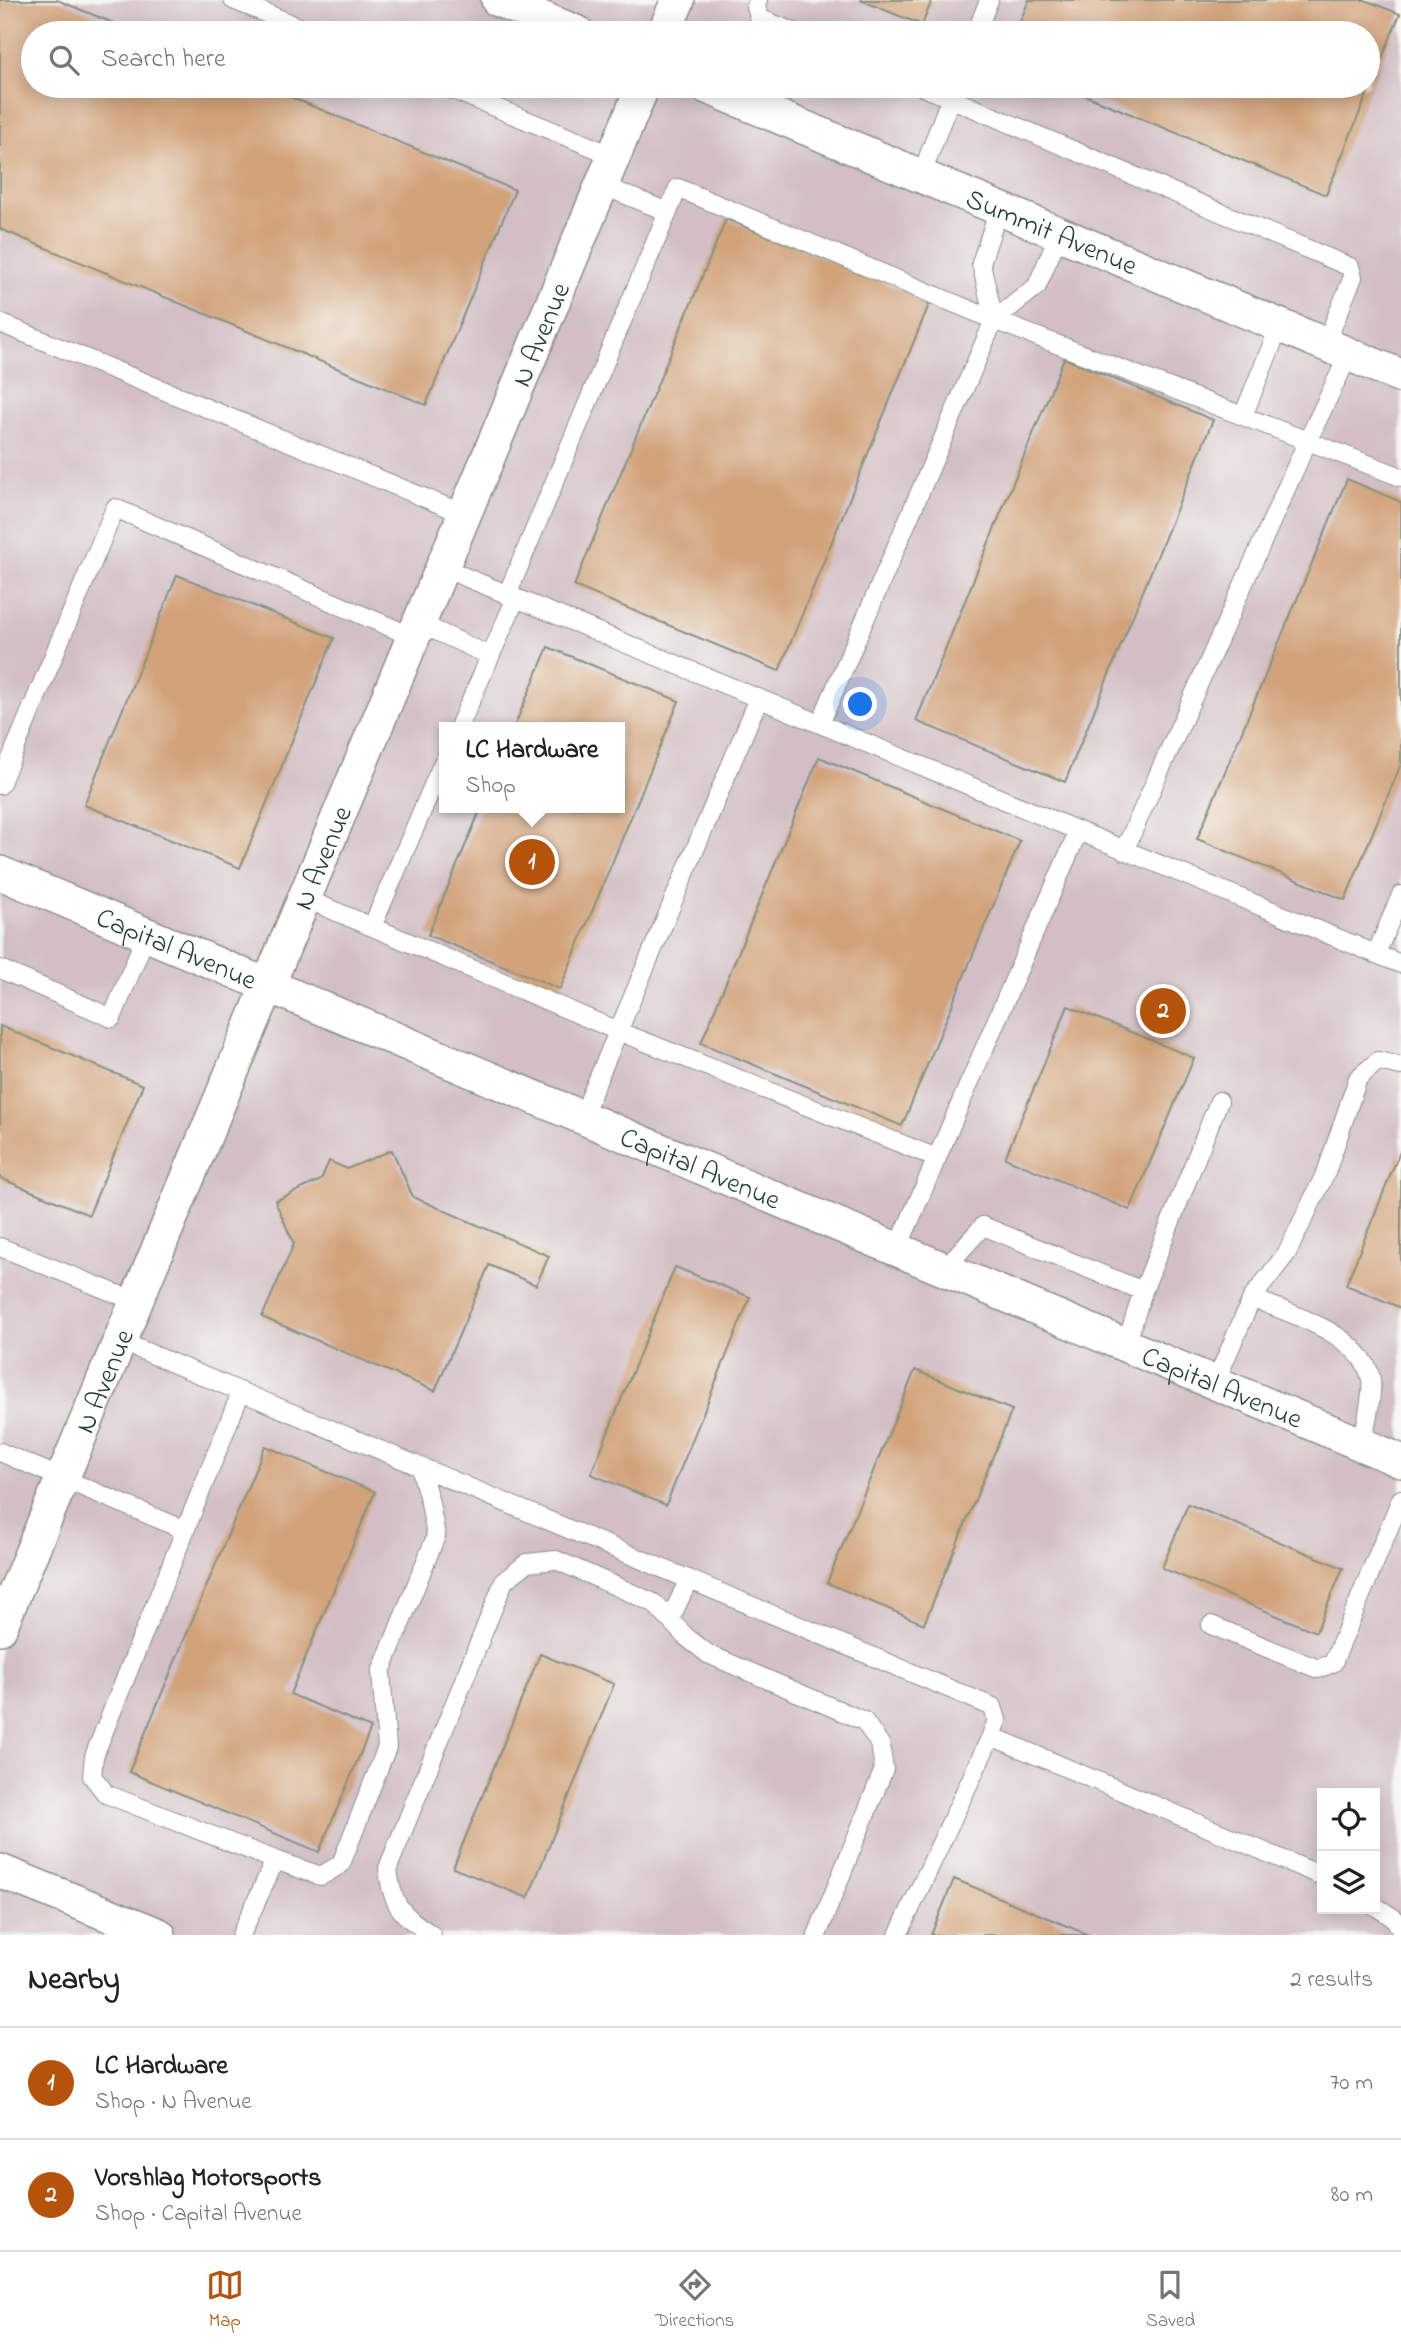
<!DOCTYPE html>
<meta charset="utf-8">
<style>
:root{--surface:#fff;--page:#f2f2f2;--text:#222;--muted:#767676;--line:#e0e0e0;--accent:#b45309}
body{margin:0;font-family:"Indie Flower",sans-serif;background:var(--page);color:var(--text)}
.controls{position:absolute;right:21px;bottom:21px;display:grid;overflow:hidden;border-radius:0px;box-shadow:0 4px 18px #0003}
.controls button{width:63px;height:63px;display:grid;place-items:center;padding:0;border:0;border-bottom:2px solid var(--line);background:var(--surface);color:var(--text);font:35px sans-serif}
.you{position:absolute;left:861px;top:705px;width:24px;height:24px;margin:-18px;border:5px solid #fff;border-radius:50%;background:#1a73e8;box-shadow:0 0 0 10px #1a73e833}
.badge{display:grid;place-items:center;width:46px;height:46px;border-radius:50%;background:var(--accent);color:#fff;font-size:23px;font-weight:700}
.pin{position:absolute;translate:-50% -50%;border:4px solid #fff;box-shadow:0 2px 7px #0006}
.popup{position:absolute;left:439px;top:722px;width:186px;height:91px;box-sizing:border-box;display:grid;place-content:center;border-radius:0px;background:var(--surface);filter:drop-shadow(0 2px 5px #0005);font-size:23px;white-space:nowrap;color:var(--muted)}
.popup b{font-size:26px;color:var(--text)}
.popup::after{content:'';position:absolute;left:50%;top:100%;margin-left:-14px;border:14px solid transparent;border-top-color:var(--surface)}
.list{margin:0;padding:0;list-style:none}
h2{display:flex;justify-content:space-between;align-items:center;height:91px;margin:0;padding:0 28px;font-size:30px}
h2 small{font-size:23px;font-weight:400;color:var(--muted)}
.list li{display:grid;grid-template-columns:46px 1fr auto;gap:21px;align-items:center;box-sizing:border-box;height:112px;padding:0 28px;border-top:2px solid var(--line)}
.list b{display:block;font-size:26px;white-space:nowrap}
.list p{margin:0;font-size:23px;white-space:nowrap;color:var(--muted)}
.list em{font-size:23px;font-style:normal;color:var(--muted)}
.icon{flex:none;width:38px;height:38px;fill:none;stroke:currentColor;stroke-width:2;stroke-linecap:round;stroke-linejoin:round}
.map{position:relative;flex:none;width:1401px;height:1935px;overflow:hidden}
.search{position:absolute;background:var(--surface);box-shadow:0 4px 18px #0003;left:21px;right:21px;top:21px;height:77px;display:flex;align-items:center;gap:18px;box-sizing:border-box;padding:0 24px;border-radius:38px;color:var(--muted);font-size:26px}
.sheet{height:315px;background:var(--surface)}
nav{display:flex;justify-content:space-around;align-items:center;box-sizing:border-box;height:98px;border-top:2px solid var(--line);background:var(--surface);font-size:19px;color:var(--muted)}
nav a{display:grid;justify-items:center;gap:4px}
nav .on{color:var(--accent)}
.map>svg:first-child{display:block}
.industrial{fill:#d2bec4;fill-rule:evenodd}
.building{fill:#d2a279}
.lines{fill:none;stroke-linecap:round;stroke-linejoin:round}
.lane-casing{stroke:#889282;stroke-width:20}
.street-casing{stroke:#889282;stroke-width:36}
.lane{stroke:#fff;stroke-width:18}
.street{stroke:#fff;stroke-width:33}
.labels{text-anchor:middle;stroke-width:6;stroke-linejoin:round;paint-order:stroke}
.street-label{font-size:28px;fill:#1f3d34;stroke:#f6f6f2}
</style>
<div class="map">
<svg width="1401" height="1935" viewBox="0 0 1401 1935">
<rect width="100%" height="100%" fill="#f6f6f2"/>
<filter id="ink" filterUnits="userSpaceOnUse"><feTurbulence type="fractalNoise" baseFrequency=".0143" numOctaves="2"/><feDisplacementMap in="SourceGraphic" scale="14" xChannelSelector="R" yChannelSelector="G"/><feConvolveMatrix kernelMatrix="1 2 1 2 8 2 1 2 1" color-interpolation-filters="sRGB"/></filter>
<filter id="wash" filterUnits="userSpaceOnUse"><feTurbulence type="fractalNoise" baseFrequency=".00686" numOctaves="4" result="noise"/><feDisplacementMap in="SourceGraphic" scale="28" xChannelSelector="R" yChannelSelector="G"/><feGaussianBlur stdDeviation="1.57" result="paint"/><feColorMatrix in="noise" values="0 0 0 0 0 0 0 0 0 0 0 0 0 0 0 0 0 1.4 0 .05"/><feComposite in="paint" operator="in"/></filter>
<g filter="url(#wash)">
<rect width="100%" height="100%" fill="#f0e6cf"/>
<!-- industrial -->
<path class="industrial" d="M0,0H1401V1935H0ZM33,33H1368V86H33ZM444,727H620V808H444ZM1322,1793H1375V1909H1322Z"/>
<g id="blocks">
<!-- building -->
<path class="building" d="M0,0H57L138,33H33V86H264L515,190L426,405L0,229Z
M860,0H932L922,25Z
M1029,0H1365L1400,14L1326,195L1063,86H1368V33H1015Z
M726,219L930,302L779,671L574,586Z
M1064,358L1213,420L1065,782L916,721Z
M1347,479L1401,502V764L1345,900L1197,839Z
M177,575L334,638L240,868L84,805Z
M548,647L679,701L560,989L428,935L481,808H620V727H514Z
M819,757L1020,841L902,1126L701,1043Z
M1068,1006L1194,1058L1130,1210L1005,1158Z
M0,1026L143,1085L89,1215L0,1178Z
M1401,1149V1308L1346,1285Z
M392,1150L413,1197L549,1256L536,1285L489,1265L435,1391L262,1317L294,1244L275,1201L321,1180L329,1161L347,1169Z
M675,1267L750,1297L666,1505L591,1474Z
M915,1370L1012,1410L924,1624L827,1583Z
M265,1446L375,1492L290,1694L371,1728L319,1852L129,1772Z
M1188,1504L1343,1568L1316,1632L1162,1568Z
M540,1654L614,1684L528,1898L453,1868Z
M954,1879L1089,1935H931Z"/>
</g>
</g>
<g filter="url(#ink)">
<use href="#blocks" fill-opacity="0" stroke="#889282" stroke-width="2"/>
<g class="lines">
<defs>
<path id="lane" d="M233,0L314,33
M758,0L756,6L759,18L796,33
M976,33L989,0
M443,86L614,156
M921,86L1350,267L1353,277L1325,345
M921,176L955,86
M601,185L668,212
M994,320L981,263L999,209
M0,323L464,514
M1243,416L1280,325
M441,567L1376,954L1401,895
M507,595L678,188L994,320L1401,477
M419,623L490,656
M820,724L994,320L1037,286L1059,234
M459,727L516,598
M0,785L115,508L413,637
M1124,851L1307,442L1349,354
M304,898L618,1031L937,1158
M372,927L444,760
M1376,954L1401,964
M0,969L112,1018L146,935
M582,1117L759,698
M0,1247L137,1302
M897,1250L1078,832
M944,1269L983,1226L1143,1291L1126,1345
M1143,1291L1219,1101
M1252,1298L1287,1253L1327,1170L1358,1078L1378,1061L1401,1066
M120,1341L993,1707L997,1720L991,1736L1322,1876
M1215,1383L1252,1298C1288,1313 1358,1333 1370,1375C1375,1389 1365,1428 1362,1444
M241,1392L94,1756L92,1776L106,1794L275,1860L241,1935
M0,1452L185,1530
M670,1620L689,1579
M1211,1625L1318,1669L1333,1663L1401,1499
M275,1860L321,1876L341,1864L387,1747L381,1672L436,1536L430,1503L420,1467
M1375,1906L1395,1919L1401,1930
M432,1935C401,1914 392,1907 388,1868L504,1581L527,1563L556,1560L654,1603L685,1636L708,1654L864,1721L880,1744L884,1769L817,1935
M898,1935L991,1736"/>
<g id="street">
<path d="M498,0L578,33"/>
<path d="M664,33L678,0"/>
<path id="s1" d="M705,86L1401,376"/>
<path id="s2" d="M0,873L1401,1461"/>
<path id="s3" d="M0,1628L643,86"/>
<path d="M0,1871L159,1935"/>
</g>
</defs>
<!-- lane casing -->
<use href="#lane" class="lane-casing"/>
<!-- street casing -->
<use href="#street" class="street-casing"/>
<!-- lane -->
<use href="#lane" class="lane"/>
<!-- street -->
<use href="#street" class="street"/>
</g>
</g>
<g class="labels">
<!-- street labels -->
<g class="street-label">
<text dy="10" stroke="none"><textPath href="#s1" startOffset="376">Summit Avenue</textPath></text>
<text dy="10" stroke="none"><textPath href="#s3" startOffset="1402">N Avenue</textPath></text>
<text dy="10" stroke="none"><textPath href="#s3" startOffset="835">N Avenue</textPath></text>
<text dy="10" stroke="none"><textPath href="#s2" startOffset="192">Capital Avenue</textPath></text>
<text dy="10" stroke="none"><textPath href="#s2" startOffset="760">Capital Avenue</textPath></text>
<text dy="10" stroke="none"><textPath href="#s3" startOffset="268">N Avenue</textPath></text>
<text dy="10" stroke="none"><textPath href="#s2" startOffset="1326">Capital Avenue</textPath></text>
</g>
</g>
</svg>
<div class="controls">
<button><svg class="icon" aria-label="locate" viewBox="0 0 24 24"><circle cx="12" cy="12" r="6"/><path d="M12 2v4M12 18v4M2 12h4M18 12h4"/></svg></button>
<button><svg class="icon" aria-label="layers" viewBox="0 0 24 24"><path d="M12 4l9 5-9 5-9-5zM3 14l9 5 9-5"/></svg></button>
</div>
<div class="you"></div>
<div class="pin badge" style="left:532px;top:862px">1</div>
<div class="popup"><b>LC Hardware</b>Shop</div>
<div class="pin badge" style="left:1163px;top:1011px">2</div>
<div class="search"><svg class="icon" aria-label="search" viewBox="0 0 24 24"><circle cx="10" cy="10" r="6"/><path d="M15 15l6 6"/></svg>Search here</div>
</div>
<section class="sheet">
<h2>Nearby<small>2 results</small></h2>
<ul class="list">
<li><span class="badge">1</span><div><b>LC Hardware</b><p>Shop · N Avenue</p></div><em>70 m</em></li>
<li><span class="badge">2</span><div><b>Vorshlag Motorsports</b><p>Shop · Capital Avenue</p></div><em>80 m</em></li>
</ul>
</section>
<nav>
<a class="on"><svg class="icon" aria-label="map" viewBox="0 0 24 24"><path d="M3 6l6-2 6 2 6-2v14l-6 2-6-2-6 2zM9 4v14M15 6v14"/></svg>Map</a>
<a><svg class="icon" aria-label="directions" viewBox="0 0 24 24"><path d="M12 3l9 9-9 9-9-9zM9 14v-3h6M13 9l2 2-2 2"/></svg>Directions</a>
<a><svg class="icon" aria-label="saved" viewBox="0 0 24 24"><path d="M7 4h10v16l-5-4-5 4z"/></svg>Saved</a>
</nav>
